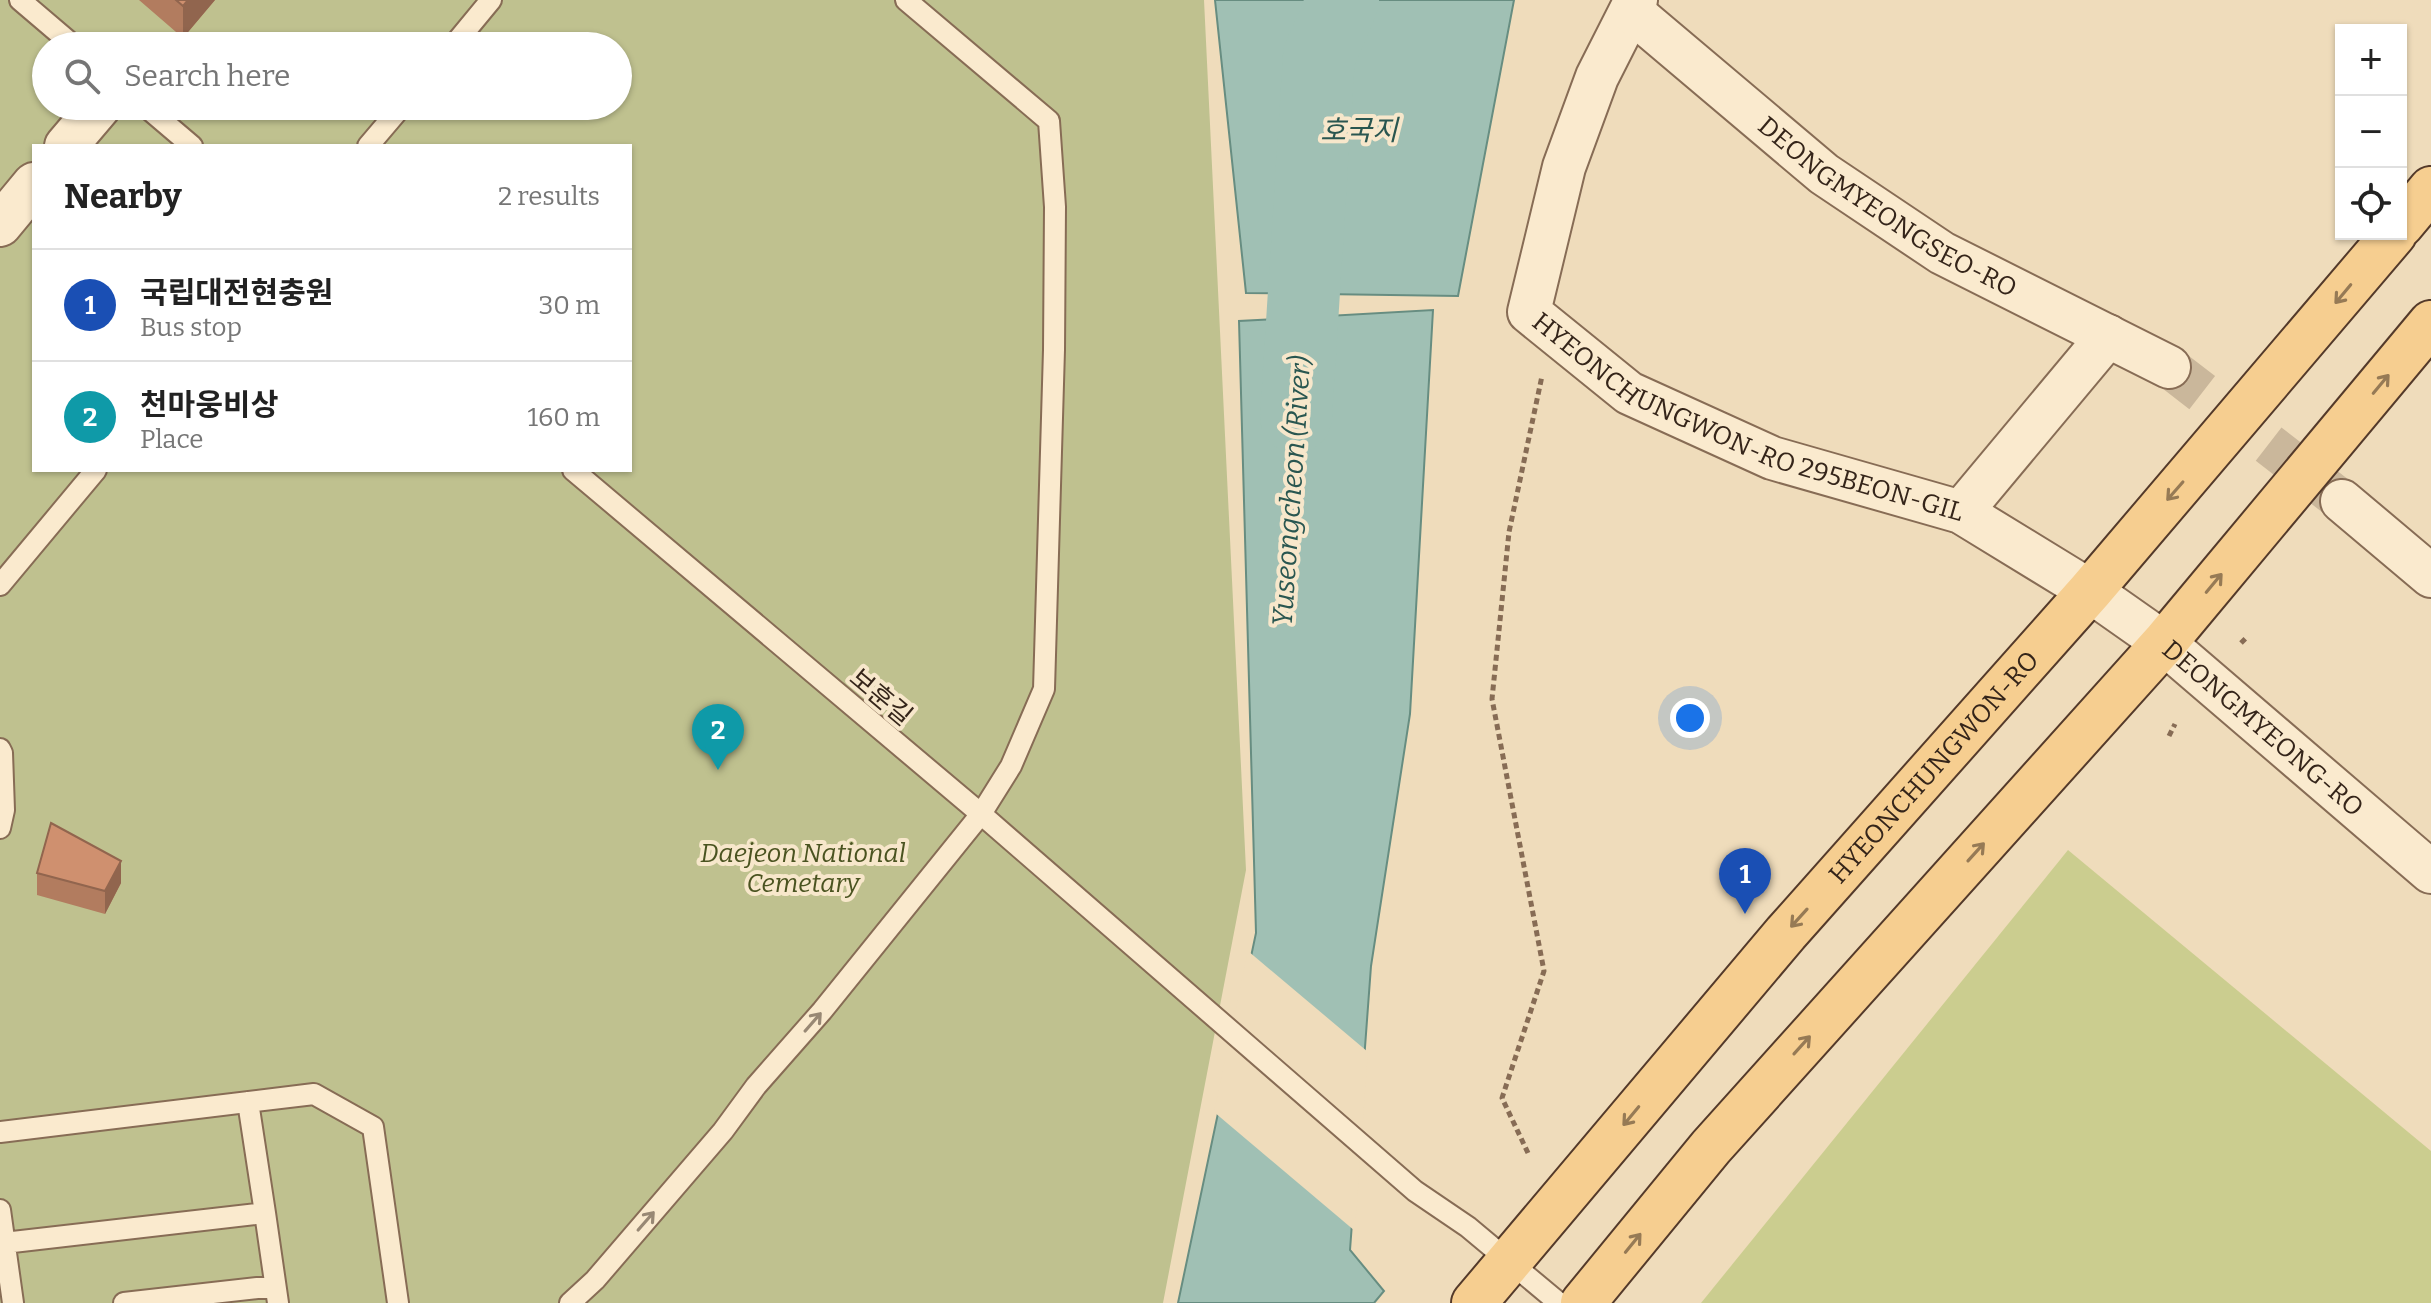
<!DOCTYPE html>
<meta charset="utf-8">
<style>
:root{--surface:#fff;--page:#f2f2f2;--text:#222;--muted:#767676;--line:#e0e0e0;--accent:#b45309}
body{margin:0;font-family:Bitter,"Noto Sans KR",serif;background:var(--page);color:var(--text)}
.controls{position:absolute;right:24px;top:24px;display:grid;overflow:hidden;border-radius:0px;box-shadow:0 2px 6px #0004}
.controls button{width:72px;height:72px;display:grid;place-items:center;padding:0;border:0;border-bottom:2px solid var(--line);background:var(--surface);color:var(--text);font:40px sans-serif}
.you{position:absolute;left:1690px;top:718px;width:28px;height:28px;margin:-20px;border:6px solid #fff;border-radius:50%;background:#1a73e8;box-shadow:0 0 0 12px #1a73e833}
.badge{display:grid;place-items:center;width:52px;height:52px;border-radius:50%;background:var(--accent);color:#fff;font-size:26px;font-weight:700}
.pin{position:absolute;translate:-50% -66px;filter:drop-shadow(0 2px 4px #0008)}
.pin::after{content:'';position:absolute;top:42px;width:28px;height:24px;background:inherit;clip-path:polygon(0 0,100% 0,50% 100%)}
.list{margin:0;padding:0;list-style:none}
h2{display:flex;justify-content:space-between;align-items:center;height:104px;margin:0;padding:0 32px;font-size:34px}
h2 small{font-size:26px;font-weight:400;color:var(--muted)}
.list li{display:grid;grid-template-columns:52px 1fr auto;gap:24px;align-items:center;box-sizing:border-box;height:112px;padding:0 32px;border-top:2px solid var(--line)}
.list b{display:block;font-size:30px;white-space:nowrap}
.list p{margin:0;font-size:26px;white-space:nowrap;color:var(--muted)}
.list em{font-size:26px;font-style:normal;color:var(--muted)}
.icon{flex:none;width:44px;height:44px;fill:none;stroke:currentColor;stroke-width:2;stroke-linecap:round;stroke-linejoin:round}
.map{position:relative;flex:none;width:2431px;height:1303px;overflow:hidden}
.search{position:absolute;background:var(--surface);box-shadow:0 2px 6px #0004;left:32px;top:32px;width:600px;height:88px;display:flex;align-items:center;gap:20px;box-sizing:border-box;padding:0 28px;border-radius:44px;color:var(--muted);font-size:30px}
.panel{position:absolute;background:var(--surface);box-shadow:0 2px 6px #0004;left:32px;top:144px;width:600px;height:328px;border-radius:0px}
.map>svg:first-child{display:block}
.green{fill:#cbcd8f}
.cemetery{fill:#bfc18f;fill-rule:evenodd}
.water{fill:#a0c0b4;stroke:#678d81;stroke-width:2}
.pier{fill:#efdcbb}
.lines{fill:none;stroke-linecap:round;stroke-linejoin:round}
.river{stroke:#a0c0b4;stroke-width:72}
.minor-tunnel{stroke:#cab79b;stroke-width:42;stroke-dasharray:42 21;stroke-linecap:butt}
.service-casing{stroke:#876c55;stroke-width:24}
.minor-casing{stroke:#876c55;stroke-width:46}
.primary-casing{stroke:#543a2a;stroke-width:48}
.path{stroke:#876c55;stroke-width:5;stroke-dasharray:6 4;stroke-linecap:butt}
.service{stroke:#faeace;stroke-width:20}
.minor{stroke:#faeace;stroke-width:42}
.primary{stroke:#f6ce90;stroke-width:44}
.wall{fill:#b27c5f}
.shaded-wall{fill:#91654e}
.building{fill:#cf906f;stroke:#91654e;stroke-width:2}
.oneway{stroke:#967a55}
.oneway2{stroke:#988874}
.labels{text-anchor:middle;stroke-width:8;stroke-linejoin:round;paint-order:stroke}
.street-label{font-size:26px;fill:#35251a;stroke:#f7e7cb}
.park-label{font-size:26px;font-style:italic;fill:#4a5320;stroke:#f7e7cb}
.water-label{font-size:28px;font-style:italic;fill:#295650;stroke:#f7e7cb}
</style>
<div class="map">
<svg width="2431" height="1303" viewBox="0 0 2431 1303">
<rect width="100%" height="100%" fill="#efdcbb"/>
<!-- green -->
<path class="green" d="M2068,850L2431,1151V1303H1701Z"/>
<!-- cemetery -->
<path class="cemetery" d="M0,0H1204L1246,870L1163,1303H0ZM46,46H618V106H46ZM34,146H630V470H34Z"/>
<!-- water -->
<path class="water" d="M1215,0H1514L1458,296L1246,293Z
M1433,310L1410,714L1371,966L1350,1250L1384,1291L1374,1303H1178L1256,933L1239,321Z"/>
<!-- pier -->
<path class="pier" d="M1248,951L1368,1052L1355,1231L1214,1112Z"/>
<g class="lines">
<!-- river -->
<path class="river" d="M1296,417L1319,56L1343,0"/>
<!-- minor-tunnel -->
<path class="minor-tunnel" d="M2169,367L2342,501"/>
<defs>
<path id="service" d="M20,0L74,46
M453,46L491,0
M145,106L192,146
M368,146L402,106
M573,470L981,814L1415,1191L1468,1227L1559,1303
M0,585L96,470
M0,749L2,753L4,810L0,828
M0,1132L314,1094L373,1127L398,1303
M0,1210L13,1303
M265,1213L278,1303
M4,1243L265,1213L248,1102
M124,1303L275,1286
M570,1303L595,1280L723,1131L756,1086L822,1011L981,814L1011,766L1044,689L1054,350L1055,207L1049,121L906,0"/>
<g id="minor">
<path id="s1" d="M1636,0L1597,77L1564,167L1529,312L1629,393L1772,458L1961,512L2090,591L2164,643L2431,872"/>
<path id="s2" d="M1631,11L1824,174L1942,253L2169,367"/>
<path d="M66,146L100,106"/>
<path d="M0,225L34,184"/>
<path d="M2342,501L2431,576"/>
<path d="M1961,512L2108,336"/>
</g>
<g id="primary">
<path d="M2401,225L2431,189"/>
<path id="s3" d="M1474,1303L1786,933L2090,591L2394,234"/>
<path d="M1583,1303L1711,1147L2164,643L2431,323"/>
</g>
</defs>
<!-- service casing -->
<use href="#service" class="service-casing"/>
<!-- minor casing -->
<use href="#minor" class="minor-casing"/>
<!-- primary casing -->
<use href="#primary" class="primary-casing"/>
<!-- path -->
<path class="path" d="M2241,643L2246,638
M2169,736L2175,724
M1528,1153L1502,1098L1544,971L1492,699L1509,532L1542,376"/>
<!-- service -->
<use href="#service" class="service"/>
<!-- minor -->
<use href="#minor" class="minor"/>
<!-- primary -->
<use href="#primary" class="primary"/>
</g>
<!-- wall -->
<path class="wall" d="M139,0H215L183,38Z
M37,873L121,883L105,914L37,895Z"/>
<!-- shaded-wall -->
<path class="shaded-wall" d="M188,0H215L183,38V6Z
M121,861V883L105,914V891Z"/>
<!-- building -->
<path class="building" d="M176,0H188L183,6Z
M51,823L121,861L105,891L37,873Z"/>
<!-- one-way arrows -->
<defs><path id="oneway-shaft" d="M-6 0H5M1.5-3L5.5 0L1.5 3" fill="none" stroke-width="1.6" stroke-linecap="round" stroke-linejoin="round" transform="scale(2)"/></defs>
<g class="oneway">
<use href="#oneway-shaft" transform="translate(2343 294) rotate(130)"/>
<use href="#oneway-shaft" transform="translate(2381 384) rotate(-50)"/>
<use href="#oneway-shaft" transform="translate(2175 491) rotate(131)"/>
<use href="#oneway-shaft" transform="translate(2214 583) rotate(-50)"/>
<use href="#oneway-shaft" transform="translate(1976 852) rotate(-48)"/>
<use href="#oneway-shaft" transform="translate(1799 918) rotate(132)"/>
<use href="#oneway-shaft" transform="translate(1802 1045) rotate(-48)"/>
<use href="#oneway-shaft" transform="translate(1631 1116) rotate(130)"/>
<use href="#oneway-shaft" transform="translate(1633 1243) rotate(-51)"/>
</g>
<g class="oneway2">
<use href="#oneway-shaft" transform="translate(813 1022) rotate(-49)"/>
<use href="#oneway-shaft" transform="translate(646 1221) rotate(-49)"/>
</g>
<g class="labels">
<!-- street labels -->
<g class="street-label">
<text dy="9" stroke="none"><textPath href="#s2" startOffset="324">DEONGMYEONGSEO-RO</textPath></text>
<text dy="9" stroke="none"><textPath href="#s1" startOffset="578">HYEONCHUNGWON-RO 295BEON-GIL</textPath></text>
<text transform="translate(881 697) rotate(40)" y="9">보훈길</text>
<text dy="9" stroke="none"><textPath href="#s1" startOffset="1186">DEONGMYEONG-RO</textPath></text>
<text dy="9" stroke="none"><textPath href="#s3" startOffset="706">HYEONCHUNGWON-RO</textPath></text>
</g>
<!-- park labels -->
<g class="park-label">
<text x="803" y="862">Daejeon National<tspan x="803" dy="30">Cemetary</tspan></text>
</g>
<!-- water labels -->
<g class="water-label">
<text x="1359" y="140">호국지</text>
<text transform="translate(1291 491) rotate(-86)" y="10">Yuseongcheon (River)</text>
</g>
</g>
</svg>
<div class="controls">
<button>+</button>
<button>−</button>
<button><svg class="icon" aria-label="locate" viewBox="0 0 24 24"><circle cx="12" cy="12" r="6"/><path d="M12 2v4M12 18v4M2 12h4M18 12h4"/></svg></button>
</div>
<div class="you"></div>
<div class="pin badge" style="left:1745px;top:914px;background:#1a4fb4">1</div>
<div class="pin badge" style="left:718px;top:770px;background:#0f9aa8">2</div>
<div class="search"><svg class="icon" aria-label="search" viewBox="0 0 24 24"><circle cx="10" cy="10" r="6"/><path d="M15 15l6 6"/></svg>Search here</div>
<section class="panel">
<h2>Nearby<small>2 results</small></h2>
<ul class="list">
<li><span class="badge" style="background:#1a4fb4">1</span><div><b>국립대전현충원</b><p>Bus stop</p></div><em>30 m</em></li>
<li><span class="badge" style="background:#0f9aa8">2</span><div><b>천마웅비상</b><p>Place</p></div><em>160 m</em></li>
</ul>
</section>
</div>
